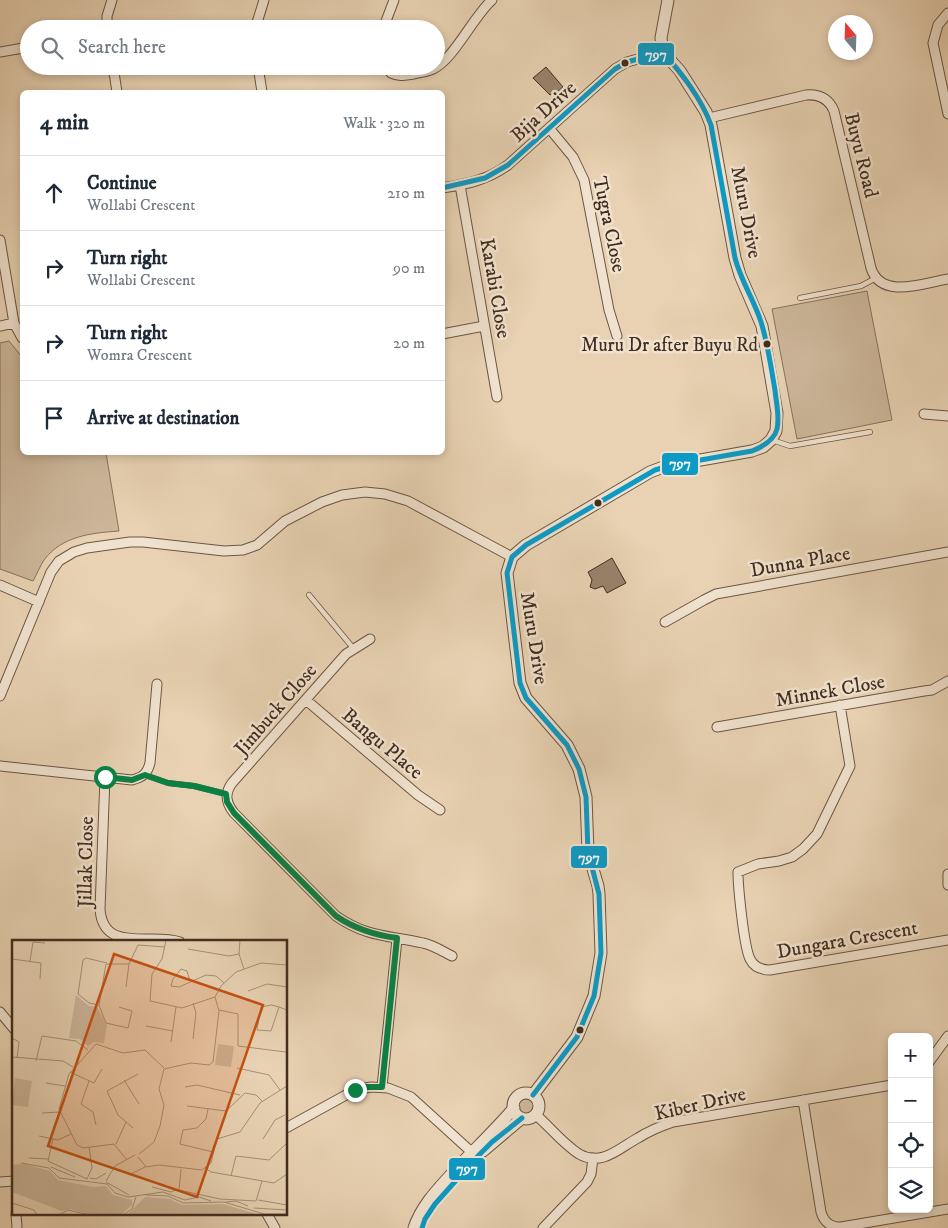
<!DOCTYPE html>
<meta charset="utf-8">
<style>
:root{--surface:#fff;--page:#f6f6f7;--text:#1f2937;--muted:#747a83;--line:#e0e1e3}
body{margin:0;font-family:"IM FELL DW Pica",serif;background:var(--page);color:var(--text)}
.controls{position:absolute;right:15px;bottom:15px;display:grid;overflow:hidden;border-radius:8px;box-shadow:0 2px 8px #0003}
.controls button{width:45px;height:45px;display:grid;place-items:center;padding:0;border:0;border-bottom:1px solid var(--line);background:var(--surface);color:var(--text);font:25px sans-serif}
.compass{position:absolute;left:828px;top:15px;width:45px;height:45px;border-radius:50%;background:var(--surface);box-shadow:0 2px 8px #0003;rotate:341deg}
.stop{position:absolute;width:15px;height:15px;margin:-11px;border:4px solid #0b8043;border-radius:50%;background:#fff}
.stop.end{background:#0b8043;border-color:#fff;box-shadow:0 1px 5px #0008}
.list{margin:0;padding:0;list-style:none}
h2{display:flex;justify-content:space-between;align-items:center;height:65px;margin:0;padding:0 20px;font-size:21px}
h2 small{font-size:16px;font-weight:400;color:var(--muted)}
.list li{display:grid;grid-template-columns:32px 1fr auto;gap:15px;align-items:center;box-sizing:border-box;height:75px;padding:0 20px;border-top:1px solid var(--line)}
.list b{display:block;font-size:19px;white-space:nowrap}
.list p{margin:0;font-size:16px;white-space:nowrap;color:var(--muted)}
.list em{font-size:16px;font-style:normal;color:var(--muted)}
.icon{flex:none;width:28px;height:28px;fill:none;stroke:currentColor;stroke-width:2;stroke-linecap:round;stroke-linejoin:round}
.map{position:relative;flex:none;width:948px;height:1228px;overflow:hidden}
.search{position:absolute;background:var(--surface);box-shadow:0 2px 8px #0003;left:20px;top:20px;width:425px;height:55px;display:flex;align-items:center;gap:12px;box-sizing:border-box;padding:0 18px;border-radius:28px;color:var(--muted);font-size:19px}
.panel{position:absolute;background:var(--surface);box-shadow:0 2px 8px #0003;left:20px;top:90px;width:425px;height:365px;border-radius:8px}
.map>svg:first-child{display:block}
.green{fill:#ccb69a;stroke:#86725c}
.building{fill:#98836c;stroke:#412d1f}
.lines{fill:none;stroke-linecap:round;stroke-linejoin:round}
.service-casing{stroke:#6b5644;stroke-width:6}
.minor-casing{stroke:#6b5644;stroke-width:11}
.tertiary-casing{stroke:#6b5644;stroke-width:13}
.service{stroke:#f0e2ce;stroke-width:4.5}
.minor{stroke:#f0e2ce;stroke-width:9}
.tertiary{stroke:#f0e2ce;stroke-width:11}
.bus-1-casing{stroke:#f0e2ce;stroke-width:9}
.bus-1{stroke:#0d9ac5;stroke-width:5}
.route{stroke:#0b8043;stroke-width:6}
.bus-dot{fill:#412d1f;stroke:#f0e2ce;stroke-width:2}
.labels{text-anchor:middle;stroke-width:5;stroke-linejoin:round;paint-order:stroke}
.bus-label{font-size:19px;fill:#412d1f;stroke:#f0e2ce;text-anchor:end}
.street-label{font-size:20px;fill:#412d1f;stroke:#f0e2ce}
.inset-road{fill:none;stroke:#a59078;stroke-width:1}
.view{fill:#c75010;fill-opacity:0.15;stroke:#c75010;stroke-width:2.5}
.inset-edge{fill:none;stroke:#412d1f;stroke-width:2.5}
.line-badge{stroke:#f0e2ce;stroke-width:2}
.badge-label{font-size:14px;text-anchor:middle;font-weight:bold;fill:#fff}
</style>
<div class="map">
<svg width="948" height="1228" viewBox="0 0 948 1228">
<rect width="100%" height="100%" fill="#e8d2b3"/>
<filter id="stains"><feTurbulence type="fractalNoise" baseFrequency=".004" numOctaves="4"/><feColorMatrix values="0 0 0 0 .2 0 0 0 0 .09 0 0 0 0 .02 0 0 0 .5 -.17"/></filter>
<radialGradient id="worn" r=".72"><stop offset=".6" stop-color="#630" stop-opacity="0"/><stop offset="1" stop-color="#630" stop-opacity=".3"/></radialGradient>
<!-- green -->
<path class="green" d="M867,291L892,420L797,439L772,309Z
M9,341L22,357V452L106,453L119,531C91,533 62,536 44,560C40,566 37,574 33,581L0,569V343Z
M518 1107a8 8 0 1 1 16 0a8 8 0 1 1-16 0Z"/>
<!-- building -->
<path class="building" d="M546,67L563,87L556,93L554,92L550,95L533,78Z
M612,558L626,583L607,593L603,586L595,589L590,587L592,580L588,572Z"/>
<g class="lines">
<defs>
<path id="service" d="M800,298L861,286L876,278
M772,440L790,446L870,432
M309,595L354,649
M145,775L168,783L194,786L226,794"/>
<path id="minor" d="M948,13L938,25L933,43L948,114
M107,29V16L112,0
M255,29L264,0
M383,29L394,0
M0,52L29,47
M113,66L117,92
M258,66L262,92
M387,66L391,73C399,77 406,75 414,74C421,72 427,72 433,69C454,59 473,17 492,0
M709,118L806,95C819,94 829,99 834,111L871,268C881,300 924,283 948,279
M549,128L573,157L584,180L609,310L617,336
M460,185L497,397
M442,188C467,184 488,180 508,165L615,69L627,62L663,52
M0,240L14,323L22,338
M0,326L14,323
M442,334L484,326
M924,414L948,416
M0,585L39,602
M665,622L704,600L716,594L948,552
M370,639L346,654L232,783C224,794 226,803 234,813L336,916C368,938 388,935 423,943C433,945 442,951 452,956
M0,696L51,572L59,561L74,552L87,548L130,542H143L224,551L243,550L257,545L285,521L322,502L342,495L365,492L385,494L408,501L512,557
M306,700L418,795L440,810
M840,705L850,766L817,834L803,849L792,857L779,861L758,864L738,872C738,887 744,947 750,959C754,967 762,970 770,970L948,940
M717,727L924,691L932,690L948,681
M0,766L132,780C143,777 147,774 150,763L157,684
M105,777L100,909C103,954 152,932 180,942
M948,874V885
M0,1012L14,1029
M929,1062L948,1036
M382,1087L397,939
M803,1100L821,1212C824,1222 830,1227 841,1227L948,1209
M536,1115C550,1127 563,1144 579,1154C602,1167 619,1148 638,1138C649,1131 661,1126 673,1122L892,1085
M286,1128L355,1090L371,1087L388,1088L411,1097L477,1157
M0,1182L14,1181
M16,1214L17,1228
M267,1214L275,1228
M543,1228L587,1182L591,1174L593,1158"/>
<path id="tertiary" d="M513 1106a13 13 0 1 1 26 0a13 13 0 1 1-26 0Z
M533,1095L577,1037L594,996L601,953L599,894L598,886L588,852L586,797L579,769L567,745L526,698L520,683L507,573L512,557L526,545L650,472L666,466L752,451L763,447L771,440L776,431L777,413L762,326L740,275L735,258L711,125L706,112L680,71L663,52L661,38L668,0
M483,1151L522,1118
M414,1228C422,1204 440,1187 457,1168C476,1148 496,1129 514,1108"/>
</defs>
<!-- service casing -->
<use href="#service" class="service-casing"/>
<!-- minor casing -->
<use href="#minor" class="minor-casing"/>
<!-- tertiary casing -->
<use href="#tertiary" class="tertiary-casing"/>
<!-- service -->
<use href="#service" class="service"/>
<!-- minor -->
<use href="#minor" class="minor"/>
<!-- tertiary -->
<use href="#tertiary" class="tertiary"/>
<defs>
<path id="bus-1" d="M442,188L485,178L508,165L615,69L627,62L663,52C682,74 701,98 711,125L735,258C741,281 754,300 761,322C768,344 771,368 775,390C776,402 780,417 777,429C774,441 762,447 752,451L672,465L655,470L526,545L512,557L507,573L520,683L526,698L567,745L579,769L586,797L588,852L599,894L601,953L594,996L577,1037L533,1095
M422,1228L425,1219L435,1204L477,1157L492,1142L522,1118"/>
</defs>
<!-- bus-1 casing -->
<use href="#bus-1" class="bus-1-casing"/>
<!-- bus-1 -->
<use href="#bus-1" class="bus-1"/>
</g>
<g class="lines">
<!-- route -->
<path class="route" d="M105,777L132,780L145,775L168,783L194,786L226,794L227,802L234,813L336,916C355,929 374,935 397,938L382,1087H366L355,1090"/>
</g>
<!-- markers -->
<g class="bus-dot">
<circle cx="625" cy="63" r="4.5"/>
<circle cx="767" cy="344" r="4.5"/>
<circle cx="598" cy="503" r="4.5"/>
<circle cx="580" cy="1030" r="4.5"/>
</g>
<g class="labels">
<!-- bus labels -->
<g class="bus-label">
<text x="758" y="351">Muru Dr after Buyu Rd</text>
</g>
<!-- street labels -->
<g class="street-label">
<text transform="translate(543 111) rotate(-42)" y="7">Bija Drive</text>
<text transform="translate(862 155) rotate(76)" y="7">Buyu Road</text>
<text transform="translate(747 212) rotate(79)" y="7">Muru Drive</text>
<text transform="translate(610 224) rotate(78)" y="7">Tugra Close</text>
<text transform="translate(496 288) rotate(80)" y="7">Karabi Close</text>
<text transform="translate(800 561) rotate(-10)" y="7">Dunna Place</text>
<text transform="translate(535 638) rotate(81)" y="7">Muru Drive</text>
<text transform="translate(830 690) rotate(-10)" y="7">Minnek Close</text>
<text transform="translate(275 709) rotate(-49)" y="7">Jimbuck Close</text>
<text transform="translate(383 743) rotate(40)" y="7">Bangu Place</text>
<text transform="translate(85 862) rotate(-89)" y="7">Jillak Close</text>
<text transform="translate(847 939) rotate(-10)" y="7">Dungara Crescent</text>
<text transform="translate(700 1103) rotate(-13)" y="7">Kiber Drive</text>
</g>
</g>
<!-- overview -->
<g transform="translate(12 940)">
<rect width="275" height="275" fill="#e8d2b3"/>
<path d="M64,55L77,66L85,67L95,85L92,103L82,102L76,106L68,99L57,98ZM206,104L222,106L219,127L203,125ZM3,138L20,141L16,167L0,165ZM12,224L38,231L46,240L81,247L94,246L101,255L120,260V265L109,275H82L58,269L50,271L0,252V225ZM133,257L158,259L170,265L211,264L248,275H115Z" fill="#ccb69a"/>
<path class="inset-road" d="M154,0L150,19L140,34L138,61L170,68L203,57M228,0L227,14L232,29M176,9L217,16L227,14M0,19L29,23L28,39M18,21L21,2L33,3M178,41L175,31L169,29L161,39L159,46L167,47L194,35L204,36L212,43M114,47L117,24L126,5L153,7M236,51L255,44L275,47M87,65L77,63L66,54L71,20L74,18L95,23M107,67L120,71L116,88L94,83L87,65L94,24H117M267,67L259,91L245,90L249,67L259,65H260L267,67L275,70M207,70L226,74V106L274,112M134,86L161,91M0,98L7,102L5,118M181,99L184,73L181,63M159,102L164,67M0,117L51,121L61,127M24,121L30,96L64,101L76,110M225,128L257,135L268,150M58,132L82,143L90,129M112,140L127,164M77,141L69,164L81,172L84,185M34,143L53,146M173,147L185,145L228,155M175,166L214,171L233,153L244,155L251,162M196,169L194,179L185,188L171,190L168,204L201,212M30,173L48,172M121,188L106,175L95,151L126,134M27,196L46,200L59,194M41,199L36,221L75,239L80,228L77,207M251,199L263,180L273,175M104,204L114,182M127,214L142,202L148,186L152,165L147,149L152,129L179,123L197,125L201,122L207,71L203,57L209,46L224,32L249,23L275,25M126,217L134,227L147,225L190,230L199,223L205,199L228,192L248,163L275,146M17,218L36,219M115,220L102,204L71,208L65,205L47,169L57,134L84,104L111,113L133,110L152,128M9,223L37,228L47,238L95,244L103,253L116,257L151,252L173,260L187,257L199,261M39,227L63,237M193,228L199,232L262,243L275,234M169,229L167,250L208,259L244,261L250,241M117,235L133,227M219,236L224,216L257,220L275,203M78,238L84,239L94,233M94,241L103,226L123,215M94,242L117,255M140,247L159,252L166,249M134,255L156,256L171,263L212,262L252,274H275M246,260L275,265M214,262L224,261L236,266M0,263L22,270L25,275M242,268L275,270M47,275L56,270L79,275M111,275L120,269L124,257"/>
<path class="view" d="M102,14L251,65L185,257L36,206Z"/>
<rect width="275" height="275" class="inset-edge"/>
</g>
<g class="line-badge">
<rect x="637" y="42" width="38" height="24" rx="5" fill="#0d9ac5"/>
<rect x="661" y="452" width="38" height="24" rx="5" fill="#0d9ac5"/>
<rect x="570" y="845" width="38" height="24" rx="5" fill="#0d9ac5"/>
<rect x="448" y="1157" width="38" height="24" rx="5" fill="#0d9ac5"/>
</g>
<g class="badge-label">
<text x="656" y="59">797</text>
<text x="680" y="468">797</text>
<text x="589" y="862">797</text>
<text x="467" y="1173">797</text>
</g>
<rect width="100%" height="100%" filter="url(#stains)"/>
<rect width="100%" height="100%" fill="url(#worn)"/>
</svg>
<div class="controls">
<button>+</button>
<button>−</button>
<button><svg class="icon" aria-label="locate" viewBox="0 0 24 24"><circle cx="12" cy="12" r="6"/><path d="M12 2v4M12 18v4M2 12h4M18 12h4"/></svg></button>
<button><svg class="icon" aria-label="layers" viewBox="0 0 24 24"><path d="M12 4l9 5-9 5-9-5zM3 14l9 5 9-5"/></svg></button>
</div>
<svg class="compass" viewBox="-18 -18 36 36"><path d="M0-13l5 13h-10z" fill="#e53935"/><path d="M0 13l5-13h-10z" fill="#747a83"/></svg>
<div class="stop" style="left:105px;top:777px"></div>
<div class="stop end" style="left:355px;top:1090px"></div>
<div class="search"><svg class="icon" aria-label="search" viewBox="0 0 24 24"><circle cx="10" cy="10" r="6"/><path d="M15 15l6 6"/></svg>Search here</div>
<section class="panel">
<h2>4 min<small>Walk · 320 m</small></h2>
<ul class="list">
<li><svg class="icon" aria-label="ahead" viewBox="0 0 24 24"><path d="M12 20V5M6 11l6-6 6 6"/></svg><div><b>Continue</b><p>Wollabi Crescent</p></div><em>210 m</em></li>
<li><svg class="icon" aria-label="right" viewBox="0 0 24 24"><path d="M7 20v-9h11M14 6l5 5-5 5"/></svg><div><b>Turn right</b><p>Wollabi Crescent</p></div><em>90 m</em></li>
<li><svg class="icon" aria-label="right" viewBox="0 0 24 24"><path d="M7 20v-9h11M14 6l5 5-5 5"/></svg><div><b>Turn right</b><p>Womra Crescent</p></div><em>20 m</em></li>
<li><svg class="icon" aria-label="arrive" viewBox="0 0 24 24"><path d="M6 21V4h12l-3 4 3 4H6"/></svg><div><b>Arrive at destination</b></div></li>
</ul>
</section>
</div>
